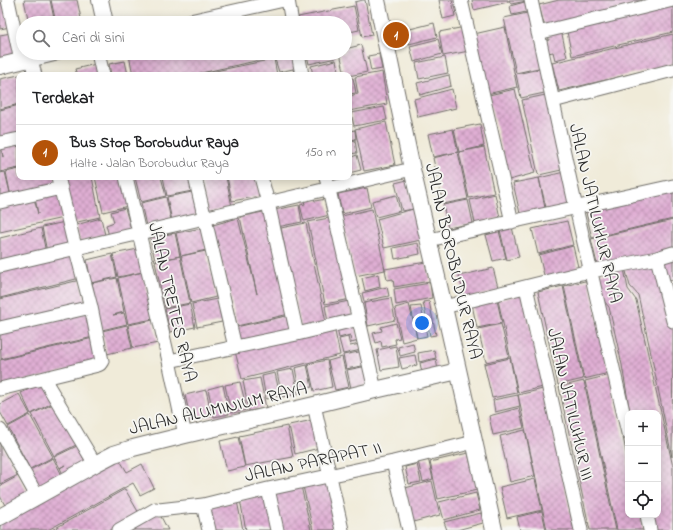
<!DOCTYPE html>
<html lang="id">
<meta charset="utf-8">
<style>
:root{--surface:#fff;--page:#f2f2f2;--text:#202124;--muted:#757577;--line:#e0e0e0;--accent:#b45309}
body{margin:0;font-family:"Indie Flower",sans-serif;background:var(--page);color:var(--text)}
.controls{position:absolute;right:12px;bottom:12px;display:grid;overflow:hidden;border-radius:8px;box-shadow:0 2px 10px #0003}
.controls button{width:36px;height:36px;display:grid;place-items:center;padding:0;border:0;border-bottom:1px solid var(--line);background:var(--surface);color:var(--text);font:20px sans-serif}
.you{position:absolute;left:422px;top:323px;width:14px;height:14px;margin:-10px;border:3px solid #fff;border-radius:50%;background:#1a73e8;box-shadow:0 0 0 6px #1a73e833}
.badge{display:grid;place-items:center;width:26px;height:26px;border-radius:50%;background:var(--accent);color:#fff;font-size:13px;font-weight:700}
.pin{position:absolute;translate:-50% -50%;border:2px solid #fff;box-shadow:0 1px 4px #0006}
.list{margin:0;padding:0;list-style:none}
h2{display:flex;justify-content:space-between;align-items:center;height:52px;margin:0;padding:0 16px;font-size:17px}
h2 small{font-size:13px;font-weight:400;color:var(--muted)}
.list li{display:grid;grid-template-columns:26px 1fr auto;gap:12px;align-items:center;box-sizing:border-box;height:56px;padding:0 16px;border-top:1px solid var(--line)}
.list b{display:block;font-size:15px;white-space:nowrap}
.list p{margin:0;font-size:13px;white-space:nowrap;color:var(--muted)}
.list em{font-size:13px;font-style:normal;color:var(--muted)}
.icon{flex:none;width:22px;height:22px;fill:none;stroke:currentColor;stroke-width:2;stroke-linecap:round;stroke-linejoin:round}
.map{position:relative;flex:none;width:673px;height:530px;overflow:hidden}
.search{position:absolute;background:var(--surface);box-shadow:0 2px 10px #0003;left:16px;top:16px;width:336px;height:44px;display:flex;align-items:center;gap:10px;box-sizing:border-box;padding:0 14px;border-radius:22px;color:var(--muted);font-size:15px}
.panel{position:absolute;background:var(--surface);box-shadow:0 2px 10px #0003;left:16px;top:72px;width:336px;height:108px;border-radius:8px}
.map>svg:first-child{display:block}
.building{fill:url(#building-cross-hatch)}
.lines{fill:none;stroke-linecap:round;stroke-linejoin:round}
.minor-casing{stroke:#706e68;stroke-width:15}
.tertiary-casing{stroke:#706e68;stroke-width:18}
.minor{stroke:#fff;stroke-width:13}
.tertiary{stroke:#fff;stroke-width:16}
.labels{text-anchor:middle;stroke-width:3.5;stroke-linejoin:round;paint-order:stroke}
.street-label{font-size:18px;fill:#2b2b2b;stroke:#f6f6f2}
</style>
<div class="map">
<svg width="673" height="530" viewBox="0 0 673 530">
<defs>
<pattern id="building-cross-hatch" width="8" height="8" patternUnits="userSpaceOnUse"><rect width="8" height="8" fill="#e0afd4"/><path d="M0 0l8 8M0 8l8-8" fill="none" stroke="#b68fac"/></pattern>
</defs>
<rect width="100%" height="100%" fill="#f6f6f2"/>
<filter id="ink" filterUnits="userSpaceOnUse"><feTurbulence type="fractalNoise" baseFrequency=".025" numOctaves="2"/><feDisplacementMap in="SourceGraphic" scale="8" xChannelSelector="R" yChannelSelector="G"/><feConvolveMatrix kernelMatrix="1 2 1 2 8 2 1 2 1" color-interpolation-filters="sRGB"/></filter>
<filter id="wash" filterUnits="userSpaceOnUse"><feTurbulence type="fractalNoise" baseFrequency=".012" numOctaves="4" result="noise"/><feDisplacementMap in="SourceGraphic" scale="16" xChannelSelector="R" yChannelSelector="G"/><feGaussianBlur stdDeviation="0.9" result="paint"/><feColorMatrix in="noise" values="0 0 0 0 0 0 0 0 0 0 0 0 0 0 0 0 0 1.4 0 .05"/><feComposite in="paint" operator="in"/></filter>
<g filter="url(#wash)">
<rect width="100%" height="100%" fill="#f0ebd9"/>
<g id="blocks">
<!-- building -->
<path class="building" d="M24,0H50L55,23H29Z
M51,0H77L82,23H56Z
M363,0H365L372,35L362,37L355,2Z
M439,0H452L455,16L443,19Z
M472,0H508V2L474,10Z
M509,0H527V1L511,4Z
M559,0H656L545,28L539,5Z
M528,1L531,11L512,15L510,6Z
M5,2L10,27L0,29V3Z
M673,2V32L572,56L566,27Z
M354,6L359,30L345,33V23H299L298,17Z
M532,12L543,67L516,73L504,18Z
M434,23L437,37L409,44L406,30Z
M465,27L469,51L443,56L439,32Z
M505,27L517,87L487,94L474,34Z
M561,30L567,57L555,60L553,52L548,53L545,41L549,40L548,33Z
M11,33L17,58L0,62V35Z
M673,34V64L559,91L552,63Z
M438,39L442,54L414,62L410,46Z
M361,45L367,72L349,76L345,75L340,53H345V49Z
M137,53H287V54L192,75H133L129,55Z
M318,53H335L336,58L309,64L307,55Z
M379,54L382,69L371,71L368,56Z
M290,55L291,60L296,58L300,75H295L293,69L279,72L275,59Z
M445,57L448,73L419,79L416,63Z
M274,59L277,75H201V74Z
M336,60L338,70L313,75L311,66Z
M125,61L128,75H111L109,64Z
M96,64L99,75H77L75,69Z
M544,68L549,92L521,98L516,74Z
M382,72L387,104L349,111V96L358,94L355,77Z
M19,75V104L0,109V79Z
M449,75L451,86L420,95L417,83Z
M349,78H353L356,93L349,94Z
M452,89L456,108L418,117L414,99Z
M515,89L535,173L509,180L489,95Z
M550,94L566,169L539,175L538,174L522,100Z
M19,105V136L0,141V110Z
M384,107L387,120L354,126L351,113Z
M386,122L395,165L364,171L355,129Z
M480,124L484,146L459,152L454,129Z
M453,129L458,152L433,157L428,134Z
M355,130L356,139L349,140V131Z
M355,140L357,153L349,154V141Z
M19,142V168L0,172V147H1L3,157L1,146Z
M484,147L494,193L469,198L459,152Z
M458,152L468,199L443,204L433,158Z
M357,155L361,170L349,173V158Z
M19,169V177H56L58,187L11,197L6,172Z
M5,172L11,197L0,199V173Z
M564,172L572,207L547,212L539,178Z
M64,177H92L100,217L73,223Z
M95,177H125L132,205L103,212Z
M135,177H161L166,196L141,202Z
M163,177H189L192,191L167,196Z
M200,177H226L232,207L207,213Z
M227,177H256L260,196L232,201Z
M539,178L546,213L521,218L513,183Z
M407,180L414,209L402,211L395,183Z
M367,188L371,207L342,214L338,194Z
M673,188V219L592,238L585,208Z
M192,192L197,215L172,221L167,197Z
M58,193L63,218L0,232V206L34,198L38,214L35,198Z
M495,194L500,218L475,223L470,200Z
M396,195L400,211L376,217L372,201Z
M166,197L171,220L146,226L141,203Z
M314,198L315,201L326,199L330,215L304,221L300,205L305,204L304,201Z
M468,200L473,223L448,228L443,205Z
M299,205L302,222L277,227L274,210Z
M125,208L131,229L109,236L106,225L114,222L111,212Z
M372,209L385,270L355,276L342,216Z
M413,209L421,240L384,248L377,219Z
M267,211L289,314L237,326L213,225L238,218L257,294L240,217Z
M334,217L351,299L325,304L308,222Z
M101,218L105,235L80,242L76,225Z
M673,220V251L598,268L591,239Z
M567,221L573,245L538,254L532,229Z
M65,222L70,247L47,252L42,227Z
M306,223L326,323L301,328L281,228Z
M512,227L519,257L507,260L500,230Z
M41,228L46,253L0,264V238Z
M202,228L206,250L181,256L176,233Z
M499,231L506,258L493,261L486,235Z
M175,233L180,256L155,261L150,238Z
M418,243L420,254L395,259L393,248Z
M573,246L579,271L545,279L539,255Z
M138,249L143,272L118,277L113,254Z
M206,251L216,297L191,303L181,256Z
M75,253L80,278L0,298V271Z
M112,254L117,277L91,283L87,260Z
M673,255V280L665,281L660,258Z
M180,256L190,303L165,308L155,262Z
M652,261L664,289L673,328L672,457L650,349L638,295L630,286L625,268Z
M426,262L430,281L394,287L393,279L387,280L385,269Z
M493,268L499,291L465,299L459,276Z
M624,269L628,289L636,300L673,467V530H655L652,515H658V413H630L622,365L609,307L600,296L596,275Z
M143,272L153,319L128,324L118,278Z
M378,274L380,287L365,291L362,278Z
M117,278L124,312L113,315L124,313L127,324L102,330L92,283Z
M80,280L86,304L0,325V299Z
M589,280L609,373L584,379L564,286Z
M430,283L432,298L396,305L394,289Z
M563,286L583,379L558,385L538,292Z
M387,287L389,296L364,301L362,293Z
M523,294L543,387L518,393L498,300Z
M391,298L395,320L368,326L364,303Z
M217,299L222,322L197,327L192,304Z
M497,300L502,323L477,328L472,305Z
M349,301L352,317L328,322L325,306Z
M429,301L436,335L430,336L423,302Z
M190,304L195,327L170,332L165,309Z
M409,304L417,338L402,342L395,308Z
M421,306L427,336L417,338L411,307Z
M88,312L93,337L1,359L0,333Z
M286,316L290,332L240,343L236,327Z
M153,320L158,343L133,348L128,325Z
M396,323L400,338L395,339L396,344L382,347L381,341L376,343L373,333L382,331L381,327Z
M355,324L359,341L351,343L350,335L339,338L337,328Z
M501,324L509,357L486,362L478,329Z
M127,325L132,348L107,354L102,331Z
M334,327L340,355L242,379L235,351Z
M348,337L350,346L360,344L361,350L343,354L339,339Z
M93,338L99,363L0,387V360Z
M413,343L415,352L400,356L398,347Z
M396,346L399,367L381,370L377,350Z
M434,350L436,358L419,362L418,353Z
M364,351L367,365L346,369L343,355Z
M415,355L417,365L402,369L399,358Z
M342,357L349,387L335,390L328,361Z
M510,358L517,393L492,398L484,364Z
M436,359L438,370L422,373L420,363Z
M327,360L332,387L314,391L308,364Z
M307,365L312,387L299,389L295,368Z
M367,366L370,384L351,388L347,370Z
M293,369L298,394L282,397L277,372Z
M275,373L280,396L266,399L262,376Z
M610,375L628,461V515H640L643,530H617L585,381Z
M260,378L266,408L249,411L243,381Z
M584,381L609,498L616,530H590L584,503L559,387Z
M44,382L54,402L31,414L21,393Z
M240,382L247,410L231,413L225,385Z
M223,385L229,414L214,417L208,389Z
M543,389L549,412L574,530H547L518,395Z
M206,390L212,416L191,420L185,395Z
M19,394L30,414L8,426L0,412V404Z
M518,395L520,406L495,412L493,400Z
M55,403L76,445L54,456L32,414Z
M519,408L524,428L493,435L489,416Z
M30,415L53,457L30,469L8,427Z
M313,420L319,448L295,454L289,425Z
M287,426L293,457L245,466L239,436Z
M525,430L535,476L510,482L500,436Z
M238,437L245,467L227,471L220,441Z
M0,442L18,475L0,484Z
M77,446L88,467L65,478L60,468L65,465L60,468L54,457Z
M468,453L477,490L438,499L430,462Z
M118,457L127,472L142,464L154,488L140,495L133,483L48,530H0V522Z
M53,458L64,479L42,491L30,470Z
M428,458L433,479L423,482L418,461Z
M417,464L421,482L409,484L405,467Z
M18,476L30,497L7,509L0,496V486Z
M535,479L542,510L507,518L500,487Z
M329,481L340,530H313L303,486Z
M432,481L440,515L413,522L405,488Z
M301,486L311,530H281L273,492Z
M125,489L140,515L114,530H52Z
M476,493L480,510L444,520L439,502Z
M267,494L274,530H246L240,500Z
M237,501L243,530H215L210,506Z
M158,511L168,530H123Z
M542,511L546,530H520L517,517Z
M481,513L483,523L457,530H447L444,522Z"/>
</g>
</g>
<g filter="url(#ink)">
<use href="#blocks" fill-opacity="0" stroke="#706e68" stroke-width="1"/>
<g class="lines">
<defs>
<path id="minor" d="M8,0L21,61
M288,0L292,23
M461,0L512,222
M531,0L576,208L628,433
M181,23L284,0
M538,33L673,0
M98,53L103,75
M298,53L302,75
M31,59L35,75
M553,101L673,70
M0,143L19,139
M126,177L169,361L185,435
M195,177L235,347
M261,177L268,203L297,334
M326,177L375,390
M0,202L61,188
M429,240L673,186
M657,258L673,321
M0,266L412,169
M526,287L581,530
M444,307L581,273L657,258L673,253
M0,328L91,307
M169,361L297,334L359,319
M44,379L95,464
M0,389L98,365L100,364L102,361L91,307L73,239L58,177
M314,405L342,530
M0,430L37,496
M393,462L409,530
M268,489L277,530
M203,505L209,530
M647,515L650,530
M119,530L156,509L159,510L203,505L268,489L393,462L474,442"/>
<path id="tertiary" d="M100,0L105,23
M377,0L412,169L444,307L494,530
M0,66L54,53
M0,517L95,464L114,454L133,448L185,435L314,405L375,390L458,371"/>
</defs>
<!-- minor casing -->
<use href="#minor" class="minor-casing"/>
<!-- tertiary casing -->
<use href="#tertiary" class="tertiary-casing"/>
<!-- minor -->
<use href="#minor" class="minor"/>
<!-- tertiary -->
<use href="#tertiary" class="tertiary"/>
</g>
</g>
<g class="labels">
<!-- street labels -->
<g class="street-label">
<text transform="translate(596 213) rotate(77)" y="6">JALAN JATILUHUR RAYA</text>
<text transform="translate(454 261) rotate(77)" y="6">JALAN BOROBUDUR RAYA</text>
<text transform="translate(173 302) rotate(77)" y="6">JALAN TRETES RAYA</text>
<text transform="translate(571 404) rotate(77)" y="6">JALAN JATILUHUR III</text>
<text transform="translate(218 408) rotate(-13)" y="6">JALAN ALUMINIUM RAYA</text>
<text transform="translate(313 461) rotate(-12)" y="6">JALAN PARAPAT II</text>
</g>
</g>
</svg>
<div class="controls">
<button>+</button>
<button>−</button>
<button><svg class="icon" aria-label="locate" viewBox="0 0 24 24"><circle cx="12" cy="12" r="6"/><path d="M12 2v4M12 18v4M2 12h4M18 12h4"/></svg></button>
</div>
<div class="you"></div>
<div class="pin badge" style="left:396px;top:35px">1</div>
<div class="search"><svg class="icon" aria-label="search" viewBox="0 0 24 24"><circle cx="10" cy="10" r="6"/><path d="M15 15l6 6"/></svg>Cari di sini</div>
<section class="panel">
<h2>Terdekat<small></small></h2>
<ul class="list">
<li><span class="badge">1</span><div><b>Bus Stop Borobudur Raya</b><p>Halte · Jalan Borobudur Raya</p></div><em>150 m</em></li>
</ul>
</section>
</div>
